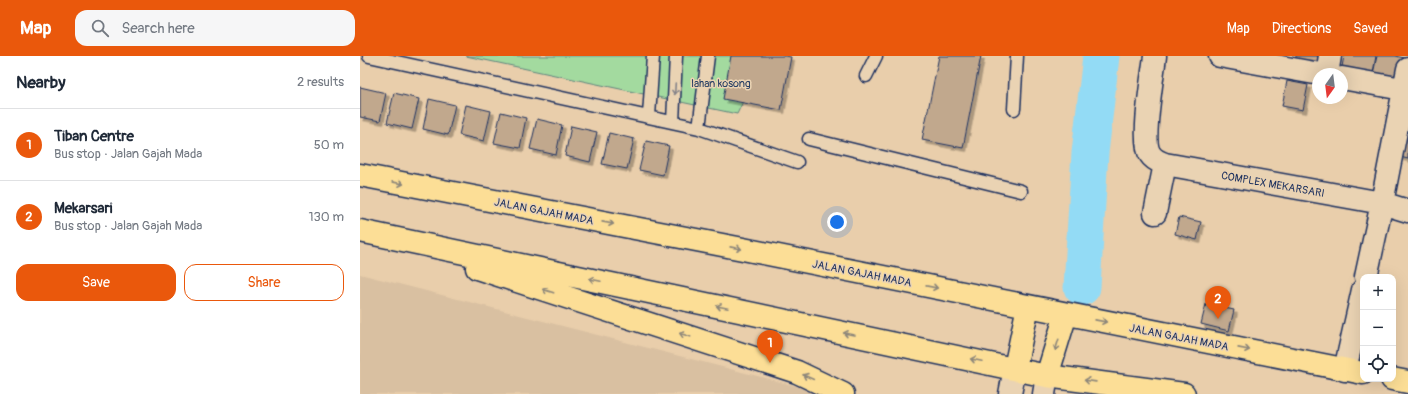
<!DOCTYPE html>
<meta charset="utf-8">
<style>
:root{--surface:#fff;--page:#f6f6f7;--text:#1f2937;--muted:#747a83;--line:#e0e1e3;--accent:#ea580c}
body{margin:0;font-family:Pangolin,sans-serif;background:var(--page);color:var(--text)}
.controls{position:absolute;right:12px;bottom:12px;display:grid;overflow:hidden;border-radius:8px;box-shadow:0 4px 16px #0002}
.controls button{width:36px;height:36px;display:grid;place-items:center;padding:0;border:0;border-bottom:1px solid var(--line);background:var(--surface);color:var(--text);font:20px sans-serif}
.compass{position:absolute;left:952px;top:12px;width:36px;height:36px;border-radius:50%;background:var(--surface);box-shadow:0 4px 16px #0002;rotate:194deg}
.you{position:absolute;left:477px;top:166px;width:14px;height:14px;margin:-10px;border:3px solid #fff;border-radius:50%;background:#1a73e8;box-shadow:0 0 0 6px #1a73e833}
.badge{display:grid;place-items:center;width:26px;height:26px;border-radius:50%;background:var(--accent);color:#fff;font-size:13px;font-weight:700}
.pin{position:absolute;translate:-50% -33px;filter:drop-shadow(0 1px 2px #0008)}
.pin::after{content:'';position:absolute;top:21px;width:14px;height:12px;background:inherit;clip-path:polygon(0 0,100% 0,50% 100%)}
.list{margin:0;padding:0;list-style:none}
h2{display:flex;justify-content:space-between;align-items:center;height:52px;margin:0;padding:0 16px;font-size:17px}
h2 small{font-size:13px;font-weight:400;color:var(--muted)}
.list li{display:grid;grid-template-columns:26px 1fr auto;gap:12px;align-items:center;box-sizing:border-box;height:72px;padding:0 16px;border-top:1px solid var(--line)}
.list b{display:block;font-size:15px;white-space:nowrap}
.list p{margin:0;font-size:13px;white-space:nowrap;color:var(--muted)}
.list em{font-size:13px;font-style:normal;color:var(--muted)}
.actions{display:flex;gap:8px;padding:12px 16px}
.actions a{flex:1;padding:9px 0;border:1px solid var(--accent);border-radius:12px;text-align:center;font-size:14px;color:var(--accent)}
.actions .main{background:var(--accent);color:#fff}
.icon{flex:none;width:22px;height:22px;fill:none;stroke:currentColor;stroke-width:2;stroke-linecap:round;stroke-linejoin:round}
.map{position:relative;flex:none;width:1048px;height:338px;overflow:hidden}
header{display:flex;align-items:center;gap:24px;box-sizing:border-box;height:56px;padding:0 20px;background:var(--accent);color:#fff}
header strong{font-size:19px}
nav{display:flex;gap:22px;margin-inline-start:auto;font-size:14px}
.search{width:280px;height:36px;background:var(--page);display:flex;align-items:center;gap:10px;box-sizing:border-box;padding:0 14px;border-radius:12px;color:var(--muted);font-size:15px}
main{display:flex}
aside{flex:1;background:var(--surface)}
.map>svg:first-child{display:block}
.built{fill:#d9c0a1}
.green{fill:#a3da9f;stroke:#5f847e}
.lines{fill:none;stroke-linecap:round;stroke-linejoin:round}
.river{stroke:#93dbf5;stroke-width:37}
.building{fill:#c1a88d;stroke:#1b2f5e;filter:url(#shadow)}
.lane-casing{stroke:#1b2f5e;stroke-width:15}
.street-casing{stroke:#1b2f5e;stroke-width:25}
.secondary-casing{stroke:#1b2f5e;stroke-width:25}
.highway-casing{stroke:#1b2f5e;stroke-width:25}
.lane{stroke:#ead3b3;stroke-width:12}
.street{stroke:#ead3b3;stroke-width:22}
.secondary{stroke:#ead3b3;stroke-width:22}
.highway{stroke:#fcde96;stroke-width:22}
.oneway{stroke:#828188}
.oneway2{stroke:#8c867a}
.labels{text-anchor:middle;stroke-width:3;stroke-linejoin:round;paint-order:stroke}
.park-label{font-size:11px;fill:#294064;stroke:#ead3b3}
.street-label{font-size:11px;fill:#1b2f5e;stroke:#ead3b3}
</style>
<header>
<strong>Map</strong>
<div class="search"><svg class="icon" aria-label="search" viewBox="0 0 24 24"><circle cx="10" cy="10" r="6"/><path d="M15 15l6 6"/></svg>Search here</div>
<nav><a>Map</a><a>Directions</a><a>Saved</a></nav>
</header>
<main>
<aside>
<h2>Nearby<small>2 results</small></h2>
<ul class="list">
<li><span class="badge">1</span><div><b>Tiban Centre</b><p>Bus stop · Jalan Gajah Mada</p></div><em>50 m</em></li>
<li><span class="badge">2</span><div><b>Mekarsari</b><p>Bus stop · Jalan Gajah Mada</p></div><em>130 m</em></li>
</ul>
<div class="actions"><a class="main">Save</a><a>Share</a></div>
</aside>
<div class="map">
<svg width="1048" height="338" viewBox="0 0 1048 338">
<defs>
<filter id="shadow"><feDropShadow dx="3.5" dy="3.5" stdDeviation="0" flood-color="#0004"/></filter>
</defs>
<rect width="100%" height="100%" fill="#e9ceab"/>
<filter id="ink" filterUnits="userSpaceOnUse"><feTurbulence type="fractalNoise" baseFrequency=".025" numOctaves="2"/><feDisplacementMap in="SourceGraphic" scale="8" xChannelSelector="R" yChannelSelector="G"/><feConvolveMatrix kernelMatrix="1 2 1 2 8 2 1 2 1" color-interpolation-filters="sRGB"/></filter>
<g filter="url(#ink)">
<!-- built -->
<path class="built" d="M0,218L467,338H0Z"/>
<!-- green -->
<path class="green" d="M106,0H405L377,58Z"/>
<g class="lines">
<!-- river -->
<path class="river" d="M722,231L730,97L741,0"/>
</g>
<!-- building -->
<path class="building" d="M371,0H425L431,1L421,54L363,43Z
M579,0H621L603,92L562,84Z
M936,0H966L962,17L933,11Z
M984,0H1016L1012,22L981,16Z
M1017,0H1035L1045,2L1039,27L1012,22Z
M927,25L948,29L943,54L922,50Z
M0,31L26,37L20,65L0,61Z
M34,37L59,43L52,73L27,67Z
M69,43L95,49L88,79L63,73Z
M1048,46V103L1036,100Z
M106,49L131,55L124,85L99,79Z
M141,56L166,62L160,92L134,87Z
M177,63L202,69L196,99L170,93Z
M211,70L237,76L230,106L205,100Z
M249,77L274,83L267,113L242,108Z
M286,85L309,90L303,119L279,114Z
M819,161L841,166L837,184L815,178Z
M846,248L874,254L869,275L841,268Z"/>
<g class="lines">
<defs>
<path id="lane" d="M9,0L339,72L437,106
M506,20L516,0
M654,53L657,0
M289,60L293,0
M313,66L316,0
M339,72L348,0
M449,83L661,135"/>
<path id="street" d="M860,0L960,18
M967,18L970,0
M982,22L1048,34
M805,108L1022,147L1048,155
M795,157L805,108C799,106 793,103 790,98C781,85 793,18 795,0
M1006,221L1022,147L1048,13
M985,314L1003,234"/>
<path id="secondary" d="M650,338L655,312
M684,338L687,320"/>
<path id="highway" d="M0,119L383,193L1003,317
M0,175L687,320L824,338
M117,212L437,316L483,338
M655,312L668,250
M687,320L706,258
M1032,323L1048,326"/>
</defs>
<!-- lane casing -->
<use href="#lane" class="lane-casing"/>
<!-- street casing -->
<use href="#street" class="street-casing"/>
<!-- secondary casing -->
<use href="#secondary" class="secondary-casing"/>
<!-- highway casing -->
<use href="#highway" class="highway-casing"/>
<!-- lane -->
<use href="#lane" class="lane"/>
<!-- street -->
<use href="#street" class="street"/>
<!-- secondary -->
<use href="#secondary" class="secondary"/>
<!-- highway -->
<use href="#highway" class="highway"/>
</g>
<!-- one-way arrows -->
<defs><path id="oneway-shaft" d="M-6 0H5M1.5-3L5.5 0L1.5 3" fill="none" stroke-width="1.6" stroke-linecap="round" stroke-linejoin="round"/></defs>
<use class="oneway" href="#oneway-shaft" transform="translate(315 33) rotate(93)"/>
<g class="oneway2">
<use href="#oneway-shaft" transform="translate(38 127) rotate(11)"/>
<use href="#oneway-shaft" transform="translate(248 167) rotate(11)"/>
<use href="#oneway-shaft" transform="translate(376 192) rotate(11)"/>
<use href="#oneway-shaft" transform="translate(235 224) rotate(-168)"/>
<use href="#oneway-shaft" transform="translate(572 231) rotate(11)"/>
<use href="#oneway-shaft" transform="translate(188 235) rotate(-162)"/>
<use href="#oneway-shaft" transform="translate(362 251) rotate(-168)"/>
<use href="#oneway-shaft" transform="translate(741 265) rotate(11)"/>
<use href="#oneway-shaft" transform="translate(489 278) rotate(-168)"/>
<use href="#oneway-shaft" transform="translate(325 279) rotate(-162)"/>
<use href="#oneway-shaft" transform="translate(697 289) rotate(107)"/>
<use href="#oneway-shaft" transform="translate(884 293) rotate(11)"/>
<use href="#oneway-shaft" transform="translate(616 304) rotate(-168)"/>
<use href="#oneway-shaft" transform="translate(448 321) rotate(-155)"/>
<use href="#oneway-shaft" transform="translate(730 325) rotate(-172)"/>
</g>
</g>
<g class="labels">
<!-- park labels -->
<g class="park-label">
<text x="361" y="31">lahan kosong</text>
</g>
<!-- street labels -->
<g class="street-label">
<text transform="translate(913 128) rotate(10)" y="4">COMPLEX MEKARSARI</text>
<text transform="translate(184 155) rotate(11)" y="4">JALAN GAJAH MADA</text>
<text transform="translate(502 217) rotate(11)" y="4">JALAN GAJAH MADA</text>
<text transform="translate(819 281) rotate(11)" y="4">JALAN GAJAH MADA</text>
</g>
</g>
</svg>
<div class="controls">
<button>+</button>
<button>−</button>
<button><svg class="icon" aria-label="locate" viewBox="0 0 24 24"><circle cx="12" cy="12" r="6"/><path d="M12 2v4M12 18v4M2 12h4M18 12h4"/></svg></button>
</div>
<svg class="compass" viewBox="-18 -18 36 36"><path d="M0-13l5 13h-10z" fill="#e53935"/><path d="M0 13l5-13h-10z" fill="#747a83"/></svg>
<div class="you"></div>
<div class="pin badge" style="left:410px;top:307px">1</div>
<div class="pin badge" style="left:858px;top:263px">2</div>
</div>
</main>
